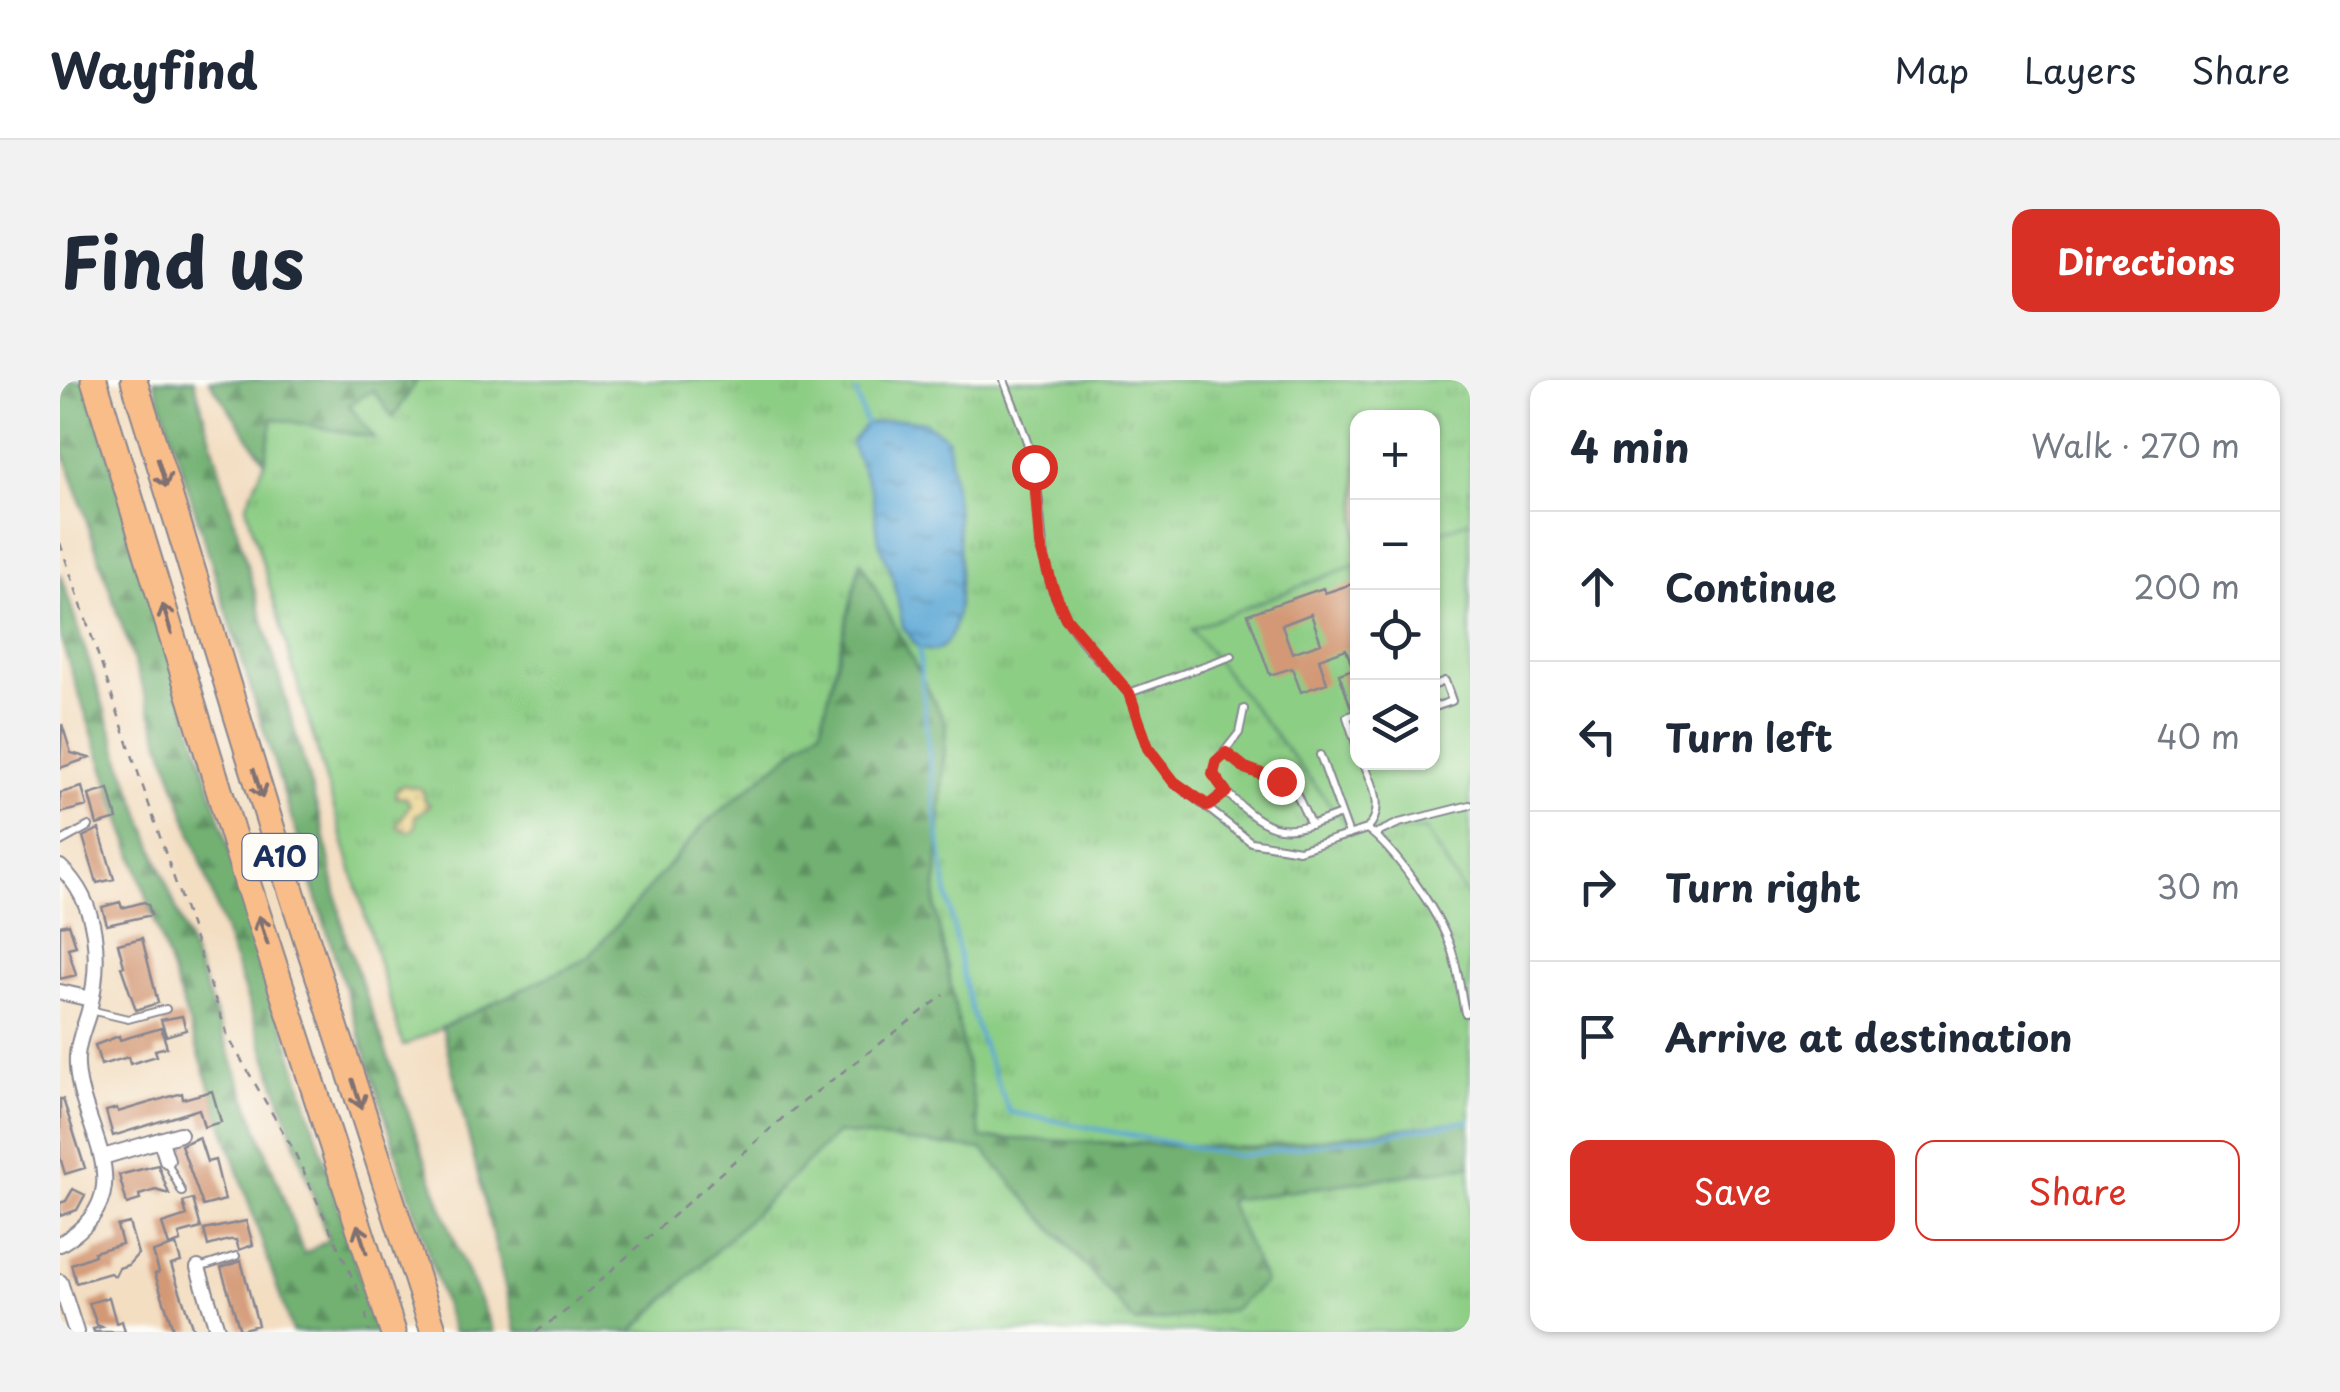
<!DOCTYPE html>
<meta charset="utf-8">
<style>
:root{--surface:#fff;--page:#f2f2f3;--text:#1f2937;--muted:#747a83;--line:#e0e1e3;--accent:#d93025}
body{margin:0;font-family:"Playpen Sans",sans-serif;background:var(--page);color:var(--text)}
.controls{position:absolute;right:30px;top:30px;display:grid;overflow:hidden;border-radius:20px;box-shadow:0 2px 8px #0004}
.controls button{width:90px;height:90px;display:grid;place-items:center;padding:0;border:0;border-bottom:2px solid var(--line);background:var(--surface);color:var(--text);font:50px sans-serif}
.stop{position:absolute;width:30px;height:30px;margin:-22px;border:8px solid #d93025;border-radius:50%;background:#fff}
.stop.end{background:#d93025;border-color:#fff;box-shadow:0 2px 10px #0008}
.list{margin:0;padding:0;list-style:none}
h2{display:flex;justify-content:space-between;align-items:center;height:130px;margin:0;padding:0 40px;font-size:42px}
h2 small{font-size:32px;font-weight:400;color:var(--muted)}
.list li{display:grid;grid-template-columns:65px 1fr auto;gap:30px;align-items:center;box-sizing:border-box;height:150px;padding:0 40px;border-top:2px solid var(--line)}
.list b{display:block;font-size:38px;white-space:nowrap}
.list em{font-size:32px;font-style:normal;color:var(--muted)}
.actions{display:flex;gap:20px;padding:30px 40px}
.actions a{flex:1;padding:22px 0;border:2px solid var(--accent);border-radius:20px;text-align:center;font-size:35px;color:var(--accent)}
.actions .main{background:var(--accent);color:#fff}
.icon{flex:none;width:55px;height:55px;fill:none;stroke:currentColor;stroke-width:2;stroke-linecap:round;stroke-linejoin:round}
.map{position:relative;flex:none;width:1410px;height:952px;overflow:hidden;border-radius:20px}
header{display:flex;align-items:center;gap:60px;box-sizing:border-box;height:140px;padding:0 50px;background:var(--surface);border-bottom:2px solid var(--line)}
header strong{font-size:48px}
nav{display:flex;gap:55px;margin-inline-start:auto;font-size:35px}
.intro{display:flex;align-items:center;justify-content:space-between;box-sizing:border-box;height:240px;padding:0 60px}
h1{margin:0;font-size:70px}
.button{padding:25px 45px;border-radius:20px;background:var(--accent);color:#fff;font-size:35px;font-weight:700}
main{display:flex;gap:60px;padding:0 60px}
aside{flex:1;background:var(--surface);border-radius:20px;box-shadow:0 2px 8px #0004}
.map>svg:first-child{display:block}
.grass{fill:url(#grass-tufts);stroke:#547e72;stroke-width:2.5;fill-rule:evenodd}
.forest{fill:url(#forest-firs);stroke:#467068;stroke-width:2.5}
.sand{fill:url(#sand-dots);stroke:#84847e;stroke-width:2.5}
.pitch{fill:#8dce85;stroke:#547e72;stroke-width:2.5}
.water{fill:url(#water-ripples);stroke:#3c6c9a;stroke-width:2.5}
.lines{fill:none;stroke-linecap:round;stroke-linejoin:round}
.stream{stroke:#5ea9d6;stroke-width:4}
.building{fill:#d39874;fill-rule:evenodd}
.lane-casing{stroke:#878690;stroke-width:10}
.street-casing{stroke:#878690;stroke-width:18}
.highway-casing{stroke:#878690;stroke-width:29}
.path{stroke:#878690;stroke-width:2.5;stroke-dasharray:8 8;stroke-linecap:butt}
.lane{stroke:#fff;stroke-width:6}
.street{stroke:#fff;stroke-width:14}
.highway{stroke:#f9bd89;stroke-width:25}
.oneway{stroke:#7f6f71}
.route{stroke:#d93025;stroke-width:12}
.labels{text-anchor:middle;stroke-width:10;stroke-linejoin:round;paint-order:stroke}
.shield{fill:#fdfcf7;stroke:#5f6c8c;stroke-width:2.5}
.shield-label{font-size:28px;font-weight:bold;fill:#1b2f5e}
</style>
<header>
<strong>Wayfind</strong>
<nav><a>Map</a><a>Layers</a><a>Share</a></nav>
</header>
<div class="intro"><h1>Find us</h1><a class="button">Directions</a></div>
<main>
<div class="map">
<svg width="1410" height="952" viewBox="0 0 1410 952">
<defs>
<pattern id="grass-tufts" width="24" height="20" patternUnits="userSpaceOnUse" patternTransform="scale(2.5)"><rect width="24" height="20" fill="#8dce85"/><path d="M3 7l-1-3M5 7V3M7 7l1-3M15 17l-1-3M17 17v-4M19 17l1-3" fill="none" stroke="#79b175"/></pattern>
<pattern id="forest-firs" width="22" height="20" patternUnits="userSpaceOnUse" patternTransform="scale(2.5)"><rect width="22" height="20" fill="#72b172"/><path d="M5 1l3.5 6h-7zM16 11l3.5 6h-7z" fill="#5d9061"/></pattern>
<pattern id="sand-dots" width="8" height="8" patternUnits="userSpaceOnUse" patternTransform="scale(2.5)"><rect width="8" height="8" fill="#eeda9e"/><path d="M2 2h.1M6 6h.1" fill="none" stroke="#ccbb8a" stroke-width="1.8" stroke-linecap="round"/></pattern>
<pattern id="water-ripples" width="26" height="14" patternUnits="userSpaceOnUse" patternTransform="scale(2.5)"><rect width="26" height="14" fill="#5ea9d6"/><path d="M2 4q2-2 4 0t4 0M15 11q2-2 4 0t4 0" fill="none" stroke="#4d8ab1"/></pattern>
</defs>
<rect width="100%" height="100%" fill="#fdfcf7"/>
<filter id="ink" filterUnits="userSpaceOnUse"><feTurbulence type="fractalNoise" baseFrequency=".01" numOctaves="2"/><feDisplacementMap in="SourceGraphic" scale="20" xChannelSelector="R" yChannelSelector="G"/><feConvolveMatrix kernelMatrix="1 2 1 2 8 2 1 2 1" color-interpolation-filters="sRGB"/></filter>
<filter id="wash" filterUnits="userSpaceOnUse"><feTurbulence type="fractalNoise" baseFrequency=".0048" numOctaves="4" result="noise"/><feDisplacementMap in="SourceGraphic" scale="40" xChannelSelector="R" yChannelSelector="G"/><feGaussianBlur stdDeviation="2.25" result="paint"/><feColorMatrix in="noise" values="0 0 0 0 0 0 0 0 0 0 0 0 0 0 0 0 0 1.4 0 .05"/><feComposite in="paint" operator="in"/></filter>
<g filter="url(#wash)">
<rect width="100%" height="100%" fill="#f3dec2"/>
<!-- grass -->
<path class="grass" d="M357,0H1410V740L1192,768L921,758L875,527L886,344L800,183L761,348L643,446L528,578L343,666L186,126L205,81L212,37L303,56L288,25L313,9L333,37ZM1298,38H1372V382H1298Z
M777,753L923,769L1076,943L1167,820L1410,786V952H572Z"/>
<!-- forest -->
<path class="forest" d="M0,0H26L317,952H232L0,257V193L63,386L244,874L268,860L0,61Z
M94,0H134L263,449L285,557L399,874L434,952H393Z
M149,0H357L333,38L313,10L289,25L314,58L213,38L205,81Z
M801,181L886,344L875,527L921,758L1192,768L1410,740V786L1168,820L1205,902L1173,930L1076,943L923,770L777,753L572,952H456L382,647L528,578L643,446L761,348Z"/>
<!-- sand -->
<path class="sand" d="M342,405L362,409L363,418L370,425L356,436L355,448L348,452L337,446L350,424L346,418L336,417V410Z"/>
<!-- pitch -->
<path class="pitch" d="M1410,140V522L1365,450L1293,453L1131,249L1297,184L1298,382H1372L1373,155Z"/>
<!-- water -->
<path class="water" d="M841,39L864,42L887,58C892,92 920,260 874,271C871,271 862,269 859,269L843,247L833,197L819,162L812,112L791,63L806,44Z"/>
<g class="lines">
<!-- stream -->
<path class="stream" d="M796,13L806,44
M859,269C869,385 881,503 908,617C917,656 935,694 949,732L1179,776L1410,741"/>
</g>
<g id="blocks">
<!-- building -->
<path class="building" d="M1298,202V326L1291,328L1279,294L1293,289L1286,269L1259,279L1267,303L1241,312L1232,288L1210,295L1188,234L1263,208L1265,213ZM1251,234L1261,263L1232,273L1222,245Z
M2,344L11,373L29,378L0,388Z
M22,407L27,426L0,433V413Z
M49,409L57,439L37,445L29,415Z
M39,449L54,499L37,503L23,457Z
M60,522L62,528L84,522L88,524L91,535L47,545L42,527Z
M9,544L16,566L8,568L16,595L0,599V546Z
M82,558L98,623L76,630L61,587L64,586L58,564Z
M122,636L126,650L106,656L101,640Z
M101,648L107,667L95,670L97,676L70,684L68,677L41,685L35,665L59,656L60,660Z
M152,711L161,742L144,747L139,729L53,756L46,731L57,728L58,732L122,713L123,719Z
M0,719H3L25,788L5,794L0,777Z
M139,757L147,782L155,780L165,820L143,826L121,765Z
M98,785L109,814L96,810L79,815L80,820L67,824L59,795Z
M13,809L25,815L17,830L0,836V823L6,821Z
M133,819L141,848L119,854L121,862L109,866L102,844L127,836L123,822Z
M186,841L193,865L179,870L176,860H169L148,866L144,850Z
M69,843L78,874L68,885L59,888L55,896L50,893L16,903L11,884L35,875L34,872L62,864L57,846Z
M116,865L121,882L111,885L134,952H114L95,894L99,892L93,872Z
M181,881L198,945L180,950L161,888Z
M49,917L56,943L62,941L65,952H34L33,949L42,947L37,945L29,923Z"/>
</g>
</g>
<g filter="url(#ink)">
<use href="#blocks" fill-opacity="0" stroke="#878690" stroke-width="2.5"/>
<g class="lines">
<defs>
<path id="lane" d="M944,0C954,28 968,58 974,87C985,140 976,186 1005,237C1021,264 1047,289 1069,313L1172,276
M1372,306L1385,301L1392,321L1372,328
M1069,313L1088,368L1114,402L1191,462L1239,470L1307,449C1335,469 1377,531 1389,563C1398,585 1400,610 1405,633
M1298,333L1287,337L1298,370
M1166,373L1185,388L1230,406L1236,413L1251,445
M1260,375L1289,455
M1303,382C1313,403 1326,430 1307,449
M1166,412L1153,394L1156,382L1179,353L1184,329
M1148,427L1166,412C1211,456 1224,456 1281,434
M1315,454L1339,443L1410,425
M0,462L29,446
M30,630L68,639L106,629
M107,782L122,812
M139,888L176,876"/>
<path id="street" d="M0,487C40,524 41,582 29,631C25,646 18,660 17,676C13,744 91,810 0,864
M0,612L31,619
M101,761L107,780
M43,777L120,754
M138,888L158,952
M0,902L16,952"/>
<path id="highway" d="M34,0L188,505L333,952
M74,0L225,492L374,952"/>
</defs>
<!-- lane casing -->
<use href="#lane" class="lane-casing"/>
<!-- street casing -->
<use href="#street" class="street-casing"/>
<!-- highway casing -->
<use href="#highway" class="highway-casing"/>
<!-- path -->
<path class="path" d="M0,163L168,657L234,771L299,912
M306,934L309,952
M476,952L507,930L726,735L884,615"/>
<!-- lane -->
<use href="#lane" class="lane"/>
<!-- street -->
<use href="#street" class="street"/>
<!-- highway -->
<use href="#highway" class="highway"/>
</g>
<!-- one-way arrows -->
<defs><path id="oneway-shaft" d="M-6 0H5M1.5-3L5.5 0L1.5 3" fill="none" stroke-width="1.6" stroke-linecap="round" stroke-linejoin="round" transform="scale(2.5)"/></defs>
<g class="oneway">
<use href="#oneway-shaft" transform="translate(102 93) rotate(73)"/>
<use href="#oneway-shaft" transform="translate(107 239) rotate(-107)"/>
<use href="#oneway-shaft" transform="translate(198 404) rotate(73)"/>
<use href="#oneway-shaft" transform="translate(203 550) rotate(-108)"/>
<use href="#oneway-shaft" transform="translate(297 714) rotate(72)"/>
<use href="#oneway-shaft" transform="translate(302 859) rotate(-108)"/>
</g>
</g>
<g class="lines" filter="url(#ink)">
<!-- route -->
<path class="route" d="M974,87L980,164L992,206L1006,238L1069,313L1088,368L1114,402L1148,426L1166,412L1153,394L1156,382L1166,373L1185,388L1221,401"/>
</g>
<g class="labels">
<!-- shield labels -->
<rect class="shield" x="182.5" y="454" width="75" height="46" rx="8"/>
<g class="shield-label">
<text x="220" y="487">A10</text>
</g>
</g>
</svg>
<div class="controls">
<button>+</button>
<button>−</button>
<button><svg class="icon" aria-label="locate" viewBox="0 0 24 24"><circle cx="12" cy="12" r="6"/><path d="M12 2v4M12 18v4M2 12h4M18 12h4"/></svg></button>
<button><svg class="icon" aria-label="layers" viewBox="0 0 24 24"><path d="M12 4l9 5-9 5-9-5zM3 14l9 5 9-5"/></svg></button>
</div>
<div class="stop" style="left:974px;top:87px"></div>
<div class="stop end" style="left:1221px;top:401px"></div>
</div>
<aside>
<h2>4 min<small>Walk · 270 m</small></h2>
<ul class="list">
<li><svg class="icon" aria-label="ahead" viewBox="0 0 24 24"><path d="M12 20V5M6 11l6-6 6 6"/></svg><div><b>Continue</b></div><em>200 m</em></li>
<li><svg class="icon" aria-label="left" viewBox="0 0 24 24"><path d="M17 20v-9H6M10 6l-5 5 5 5"/></svg><div><b>Turn left</b></div><em>40 m</em></li>
<li><svg class="icon" aria-label="right" viewBox="0 0 24 24"><path d="M7 20v-9h11M14 6l5 5-5 5"/></svg><div><b>Turn right</b></div><em>30 m</em></li>
<li><svg class="icon" aria-label="arrive" viewBox="0 0 24 24"><path d="M6 21V4h12l-3 4 3 4H6"/></svg><div><b>Arrive at destination</b></div></li>
</ul>
<div class="actions"><a class="main">Save</a><a>Share</a></div>
</aside>
</main>
